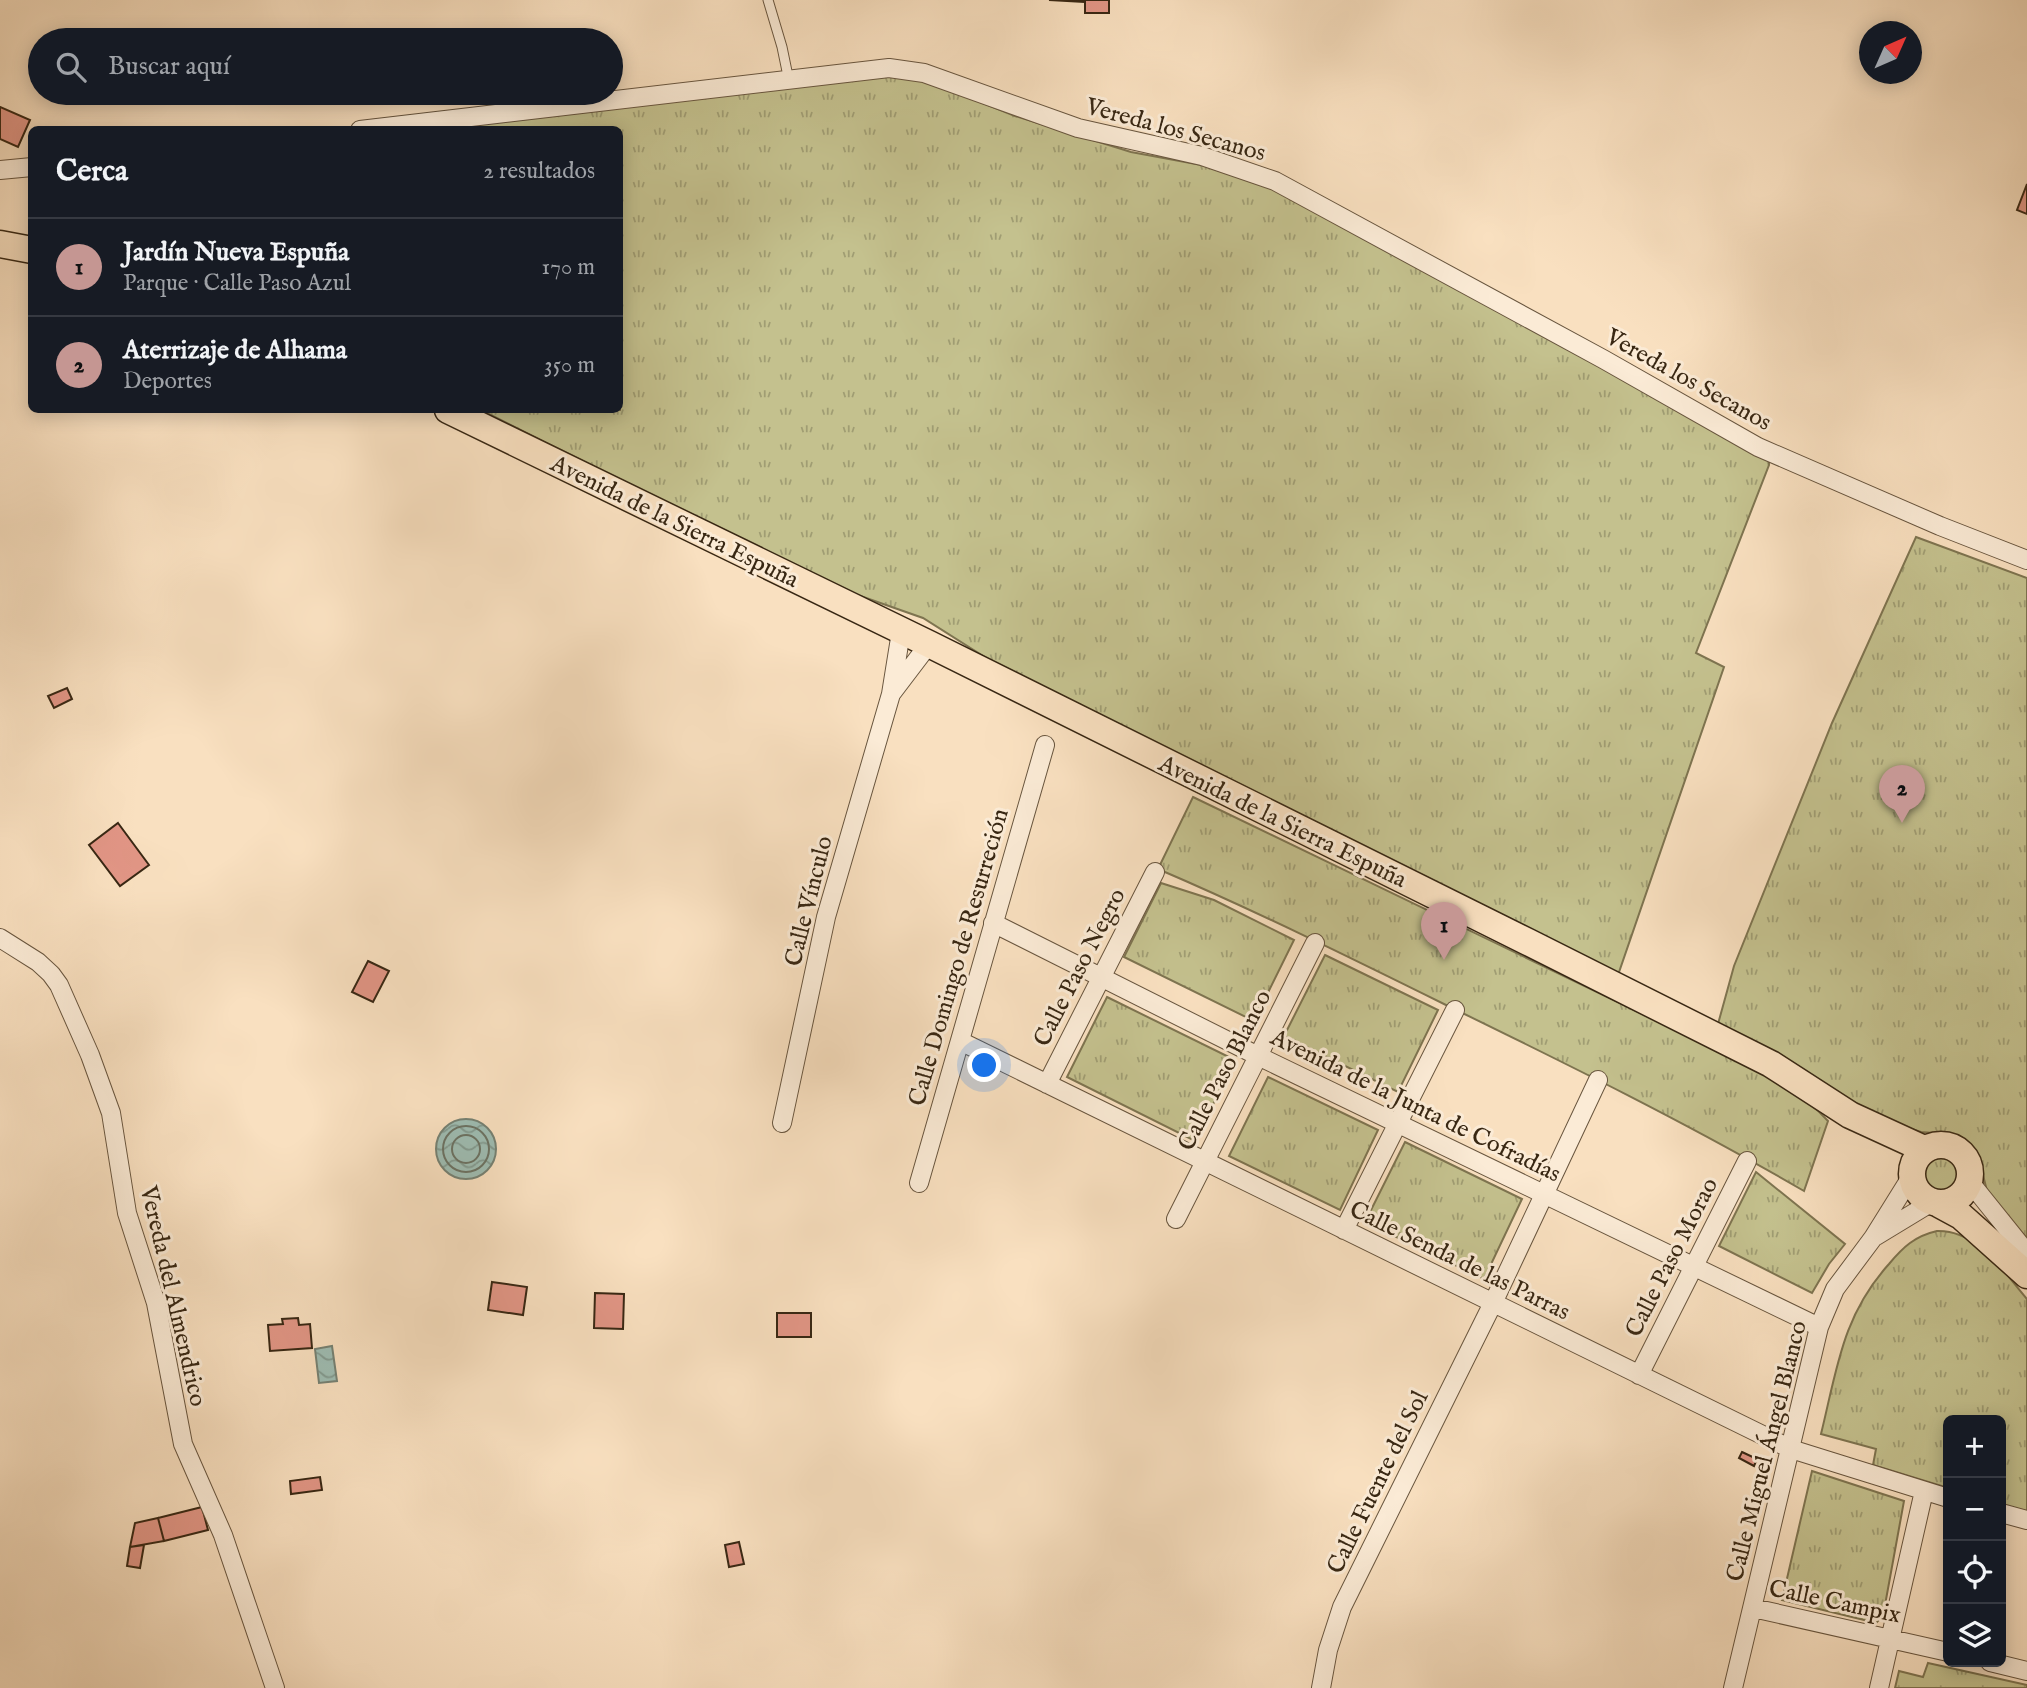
<!DOCTYPE html>
<html lang="es">
<meta charset="utf-8">
<style>
:root{--surface:#171b24;--page:#20242c;--text:#f1f3f6;--muted:#9ea1a6;--line:#363941;--accent:#c59692}
body{margin:0;font-family:"IM FELL English",serif;background:var(--page);color:var(--text)}
.controls{position:absolute;right:21px;bottom:21px;display:grid;overflow:hidden;border-radius:10px;box-shadow:0 4px 18px #0003}
.controls button{width:63px;height:63px;display:grid;place-items:center;padding:0;border:0;border-bottom:2px solid var(--line);background:var(--surface);color:var(--text);font:35px sans-serif}
.compass{position:absolute;left:1859px;top:21px;width:63px;height:63px;border-radius:50%;background:var(--surface);box-shadow:0 4px 18px #0003;rotate:45deg}
.you{position:absolute;left:985px;top:1066px;width:24px;height:24px;margin:-18px;border:5px solid #fff;border-radius:50%;background:#1a73e8;box-shadow:0 0 0 10px #1a73e833}
.badge{display:grid;place-items:center;width:46px;height:46px;border-radius:50%;background:var(--accent);color:#111;font-size:23px;font-weight:700}
.pin{position:absolute;translate:-50% -58px;filter:drop-shadow(0 2px 4px #0008)}
.pin::after{content:'';position:absolute;top:37px;width:24px;height:21px;background:inherit;clip-path:polygon(0 0,100% 0,50% 100%)}
.list{margin:0;padding:0;list-style:none}
h2{display:flex;justify-content:space-between;align-items:center;height:91px;margin:0;padding:0 28px;font-size:30px}
h2 small{font-size:23px;font-weight:400;color:var(--muted)}
.list li{display:grid;grid-template-columns:46px 1fr auto;gap:21px;align-items:center;box-sizing:border-box;height:98px;padding:0 28px;border-top:2px solid var(--line)}
.list b{display:block;font-size:26px;white-space:nowrap}
.list p{margin:0;font-size:23px;white-space:nowrap;color:var(--muted)}
.list em{font-size:23px;font-style:normal;color:var(--muted)}
.icon{flex:none;width:38px;height:38px;fill:none;stroke:currentColor;stroke-width:2;stroke-linecap:round;stroke-linejoin:round}
.map{position:relative;flex:none;width:2027px;height:1688px;overflow:hidden}
.search{position:absolute;background:var(--surface);box-shadow:0 4px 18px #0003;left:28px;top:28px;width:595px;height:77px;display:flex;align-items:center;gap:18px;box-sizing:border-box;padding:0 24px;border-radius:38px;color:var(--muted);font-size:26px}
.panel{position:absolute;background:var(--surface);box-shadow:0 4px 18px #0003;left:28px;top:126px;width:595px;height:287px;border-radius:10px}
.map>svg:first-child{display:block}
.grass{fill:url(#grass-tufts);stroke:#7e7450;stroke-width:2}
.water{fill:url(#water-waves);stroke:#758173;stroke-width:2}
.lines{fill:none;stroke-linecap:round;stroke-linejoin:round}
.shore{stroke:#6b7263;stroke-width:2}
.building{fill:#e29686;stroke:#382713;stroke-width:2}
.lane-casing{stroke:#68553e;stroke-width:11}
.street-casing{stroke:#68553e;stroke-width:20}
.primary-casing{stroke:#382713;stroke-width:29}
.lane{stroke:#fbebd6;stroke-width:9}
.street{stroke:#fbebd6;stroke-width:18}
.primary{stroke:#f9e0c0;stroke-width:26}
.labels{text-anchor:middle;stroke-width:6;stroke-linejoin:round;paint-order:stroke}
.street-label{font-size:24px;fill:#382713;stroke:#fbebd6}
</style>
<div class="map">
<svg width="2027" height="1688" viewBox="0 0 2027 1688">
<defs>
<pattern id="grass-tufts" width="24" height="20" patternUnits="userSpaceOnUse" patternTransform="scale(1.75)"><rect width="24" height="20" fill="#c4c18e"/><path d="M3 7l-1-3M5 7V3M7 7l1-3M15 17l-1-3M17 17v-4M19 17l1-3" fill="none" stroke="#a09d73"/></pattern>
<pattern id="water-waves" width="16" height="10" patternUnits="userSpaceOnUse" patternTransform="scale(1.75)"><rect width="16" height="10" fill="#9ebdb3"/><path d="M0 5q4-4 8 0t8 0" fill="none" stroke="#829a90"/></pattern>
</defs>
<rect width="100%" height="100%" fill="#f9e0c0"/>
<filter id="stains"><feTurbulence type="fractalNoise" baseFrequency=".00286" numOctaves="4"/><feColorMatrix values="0 0 0 0 .2 0 0 0 0 .09 0 0 0 0 .02 0 0 0 .5 -.17"/></filter>
<radialGradient id="worn" r=".72"><stop offset=".6" stop-color="#630" stop-opacity="0"/><stop offset="1" stop-color="#630" stop-opacity=".3"/></radialGradient>
<!-- grass -->
<path class="grass" d="M891,75L926,80L1015,116L1131,152L1223,169L1277,191L1769,458V465L1696,653L1724,667L1618,975L1021,680L923,618L832,586L481,410H620V130H415Z
M1916,537L2027,578V1241L1988,1195L1978,1155L1960,1138L1947,1134L1921,1132L1889,1122L1718,1024L1734,966L1832,723Z
M1193,797L1686,1035C1731,1058 1794,1083 1828,1121L1804,1191C1687,1123 1567,1064 1446,1005C1351,958 1256,911 1158,869Z
M1161,883L1214,900L1294,940L1254,1021L1124,957Z
M1325,955L1438,1010L1398,1092L1284,1036Z
M1107,997L1235,1060L1195,1141L1067,1077Z
M1268,1077L1378,1130L1340,1210L1229,1156Z
M1405,1142L1522,1199L1484,1279L1365,1222Z
M1919 1174a21 21 0 1 1 42 0a21 21 0 1 1-42 0Z
M1756,1172L1845,1244L1829,1264L1812,1293L1719,1246Z
M1937,1231C1978,1230 2003,1271 2027,1299V1512L2001,1504V1420H1948V1488L1873,1465L1876,1449L1821,1434C1837,1369 1842,1316 1889,1264C1903,1247 1915,1236 1937,1231Z
M1812,1471L1904,1501L1883,1616L1876,1623L1782,1600Z
M1928,1663L2027,1685V1688H1895L1899,1671L1923,1677Z"/>
<!-- water -->
<path class="water" d="M436 1149a30 30 0 1 1 60 0a30 30 0 1 1-60 0Z
M332,1346L337,1381L319,1383L315,1349Z"/>
<g class="lines">
<!-- shore -->
<path class="shore" d="M443 1149a23 23 0 1 1 46 0a23 23 0 1 1-46 0Z
M452 1149a14 14 0 1 1 28 0a14 14 0 1 1-28 0Z"/>
</g>
<!-- building -->
<path class="building" d="M1049,0H1109V13H1085V2Z
M0,107L30,120L18,147L0,139Z
M2027,184V214L2017,210Z
M67,688L72,699L54,708L48,696Z
M118,823L149,865L120,886L89,845Z
M368,961L389,971L373,1002L352,992Z
M492,1282L527,1287L523,1315L488,1310Z
M595,1293L624,1294L623,1329L594,1328Z
M777,1313H811V1337H777Z
M298,1318L299,1325L310,1324L312,1348L270,1351L268,1325L283,1324L282,1319Z
M1742,1452L1757,1459L1754,1466L1739,1458Z
M320,1477L322,1490L291,1494L290,1481Z
M202,1507L208,1530L164,1541L158,1518Z
M158,1518L164,1541L130,1547L135,1523Z
M739,1542L744,1564L729,1567L725,1545Z
M144,1545L140,1568L127,1566L130,1547Z"/>
<g class="lines">
<defs>
<path id="lane" d="M768,0L782,47L789,81"/>
<path id="street" d="M360,130L889,68L924,73L1078,128L1202,156L1275,181L1603,359L1758,447L1940,526L2027,560
M0,170L32,167
M901,632L891,694L929,644
M993,923L1258,1056L1819,1327
M0,938L38,962L51,974L59,985L90,1055L111,1113L127,1213L156,1303L183,1444L223,1535L275,1688
M960,1041L1791,1449L1948,1498
M1047,1084L1155,872
M782,1123L826,917L891,694
M1969,1181L2027,1253
M919,1183L1045,745
M1176,1219L1315,943
M1344,1230L1455,1010
M1876,1236L1932,1202
M1639,1375L1747,1161
M2001,1513L2027,1520
M1753,1608L1948,1652
M1990,1662L2027,1671
M1321,1688L1328,1650L1342,1607L1493,1303L1598,1080
M1733,1688L1819,1327L1835,1289L1873,1238L1911,1177
M1879,1688L1924,1491"/>
<path id="primary" d="M0,244L32,250
M448,410L929,644L1528,942L1771,1064L1850,1115L1924,1149
M1912 1174a29 29 0 1 1 58 0a29 29 0 1 1-58 0Z
M1937,1203L1961,1216L2027,1275"/>
</defs>
<!-- lane casing -->
<use href="#lane" class="lane-casing"/>
<!-- street casing -->
<use href="#street" class="street-casing"/>
<!-- primary casing -->
<use href="#primary" class="primary-casing"/>
<!-- lane -->
<use href="#lane" class="lane"/>
<!-- street -->
<use href="#street" class="street"/>
<!-- primary -->
<use href="#primary" class="primary"/>
</g>
<g class="labels">
<!-- street labels -->
<g class="street-label">
<text transform="translate(1176 129) rotate(15)" y="8">Vereda los Secanos</text>
<text transform="translate(1689 379) rotate(29)" y="8">Vereda los Secanos</text>
<text transform="translate(675 521) rotate(26)" y="8">Avenida de la Sierra Espuña</text>
<text transform="translate(1283 821) rotate(26)" y="8">Avenida de la Sierra Espuña</text>
<text transform="translate(808 901) rotate(-76)" y="8">Calle Vínculo</text>
<text transform="translate(958 957) rotate(-74)" y="8">Calle Domingo de Resurreción</text>
<text transform="translate(1079 967) rotate(-63)" y="8">Calle Paso Negro</text>
<text transform="translate(1224 1070) rotate(-63)" y="8">Calle Paso Blanco</text>
<text transform="translate(1416 1105) rotate(26)" y="8">Avenida de la Junta de Cofradías</text>
<text transform="translate(1671 1257) rotate(-63)" y="8">Calle Paso Morao</text>
<text transform="translate(1460 1260) rotate(26)" y="8">Calle Senda de las Parras</text>
<text transform="translate(174 1296) rotate(77)" y="8">Vereda del Almendrico</text>
<text transform="translate(1766 1451) rotate(-76)" y="8">Calle Miguel Ángel Blanco</text>
<text transform="translate(1377 1482) rotate(-64)" y="8">Calle Fuente del Sol</text>
<text transform="translate(1835 1601) rotate(12)" y="8">Calle Campix</text>
</g>
</g>
<rect width="100%" height="100%" filter="url(#stains)"/>
<rect width="100%" height="100%" fill="url(#worn)"/>
</svg>
<div class="controls">
<button>+</button>
<button>−</button>
<button><svg class="icon" aria-label="locate" viewBox="0 0 24 24"><circle cx="12" cy="12" r="6"/><path d="M12 2v4M12 18v4M2 12h4M18 12h4"/></svg></button>
<button><svg class="icon" aria-label="layers" viewBox="0 0 24 24"><path d="M12 4l9 5-9 5-9-5zM3 14l9 5 9-5"/></svg></button>
</div>
<svg class="compass" viewBox="-18 -18 36 36"><path d="M0-13l5 13h-10z" fill="#e53935"/><path d="M0 13l5-13h-10z" fill="#9ea1a6"/></svg>
<div class="you"></div>
<div class="pin badge" style="left:1444px;top:960px">1</div>
<div class="pin badge" style="left:1902px;top:823px">2</div>
<div class="search"><svg class="icon" aria-label="search" viewBox="0 0 24 24"><circle cx="10" cy="10" r="6"/><path d="M15 15l6 6"/></svg>Buscar aquí</div>
<section class="panel">
<h2>Cerca<small>2 resultados</small></h2>
<ul class="list">
<li><span class="badge">1</span><div><b>Jardín Nueva Espuña</b><p>Parque · Calle Paso Azul</p></div><em>170 m</em></li>
<li><span class="badge">2</span><div><b>Aterrizaje de Alhama</b><p>Deportes</p></div><em>350 m</em></li>
</ul>
</section>
</div>
